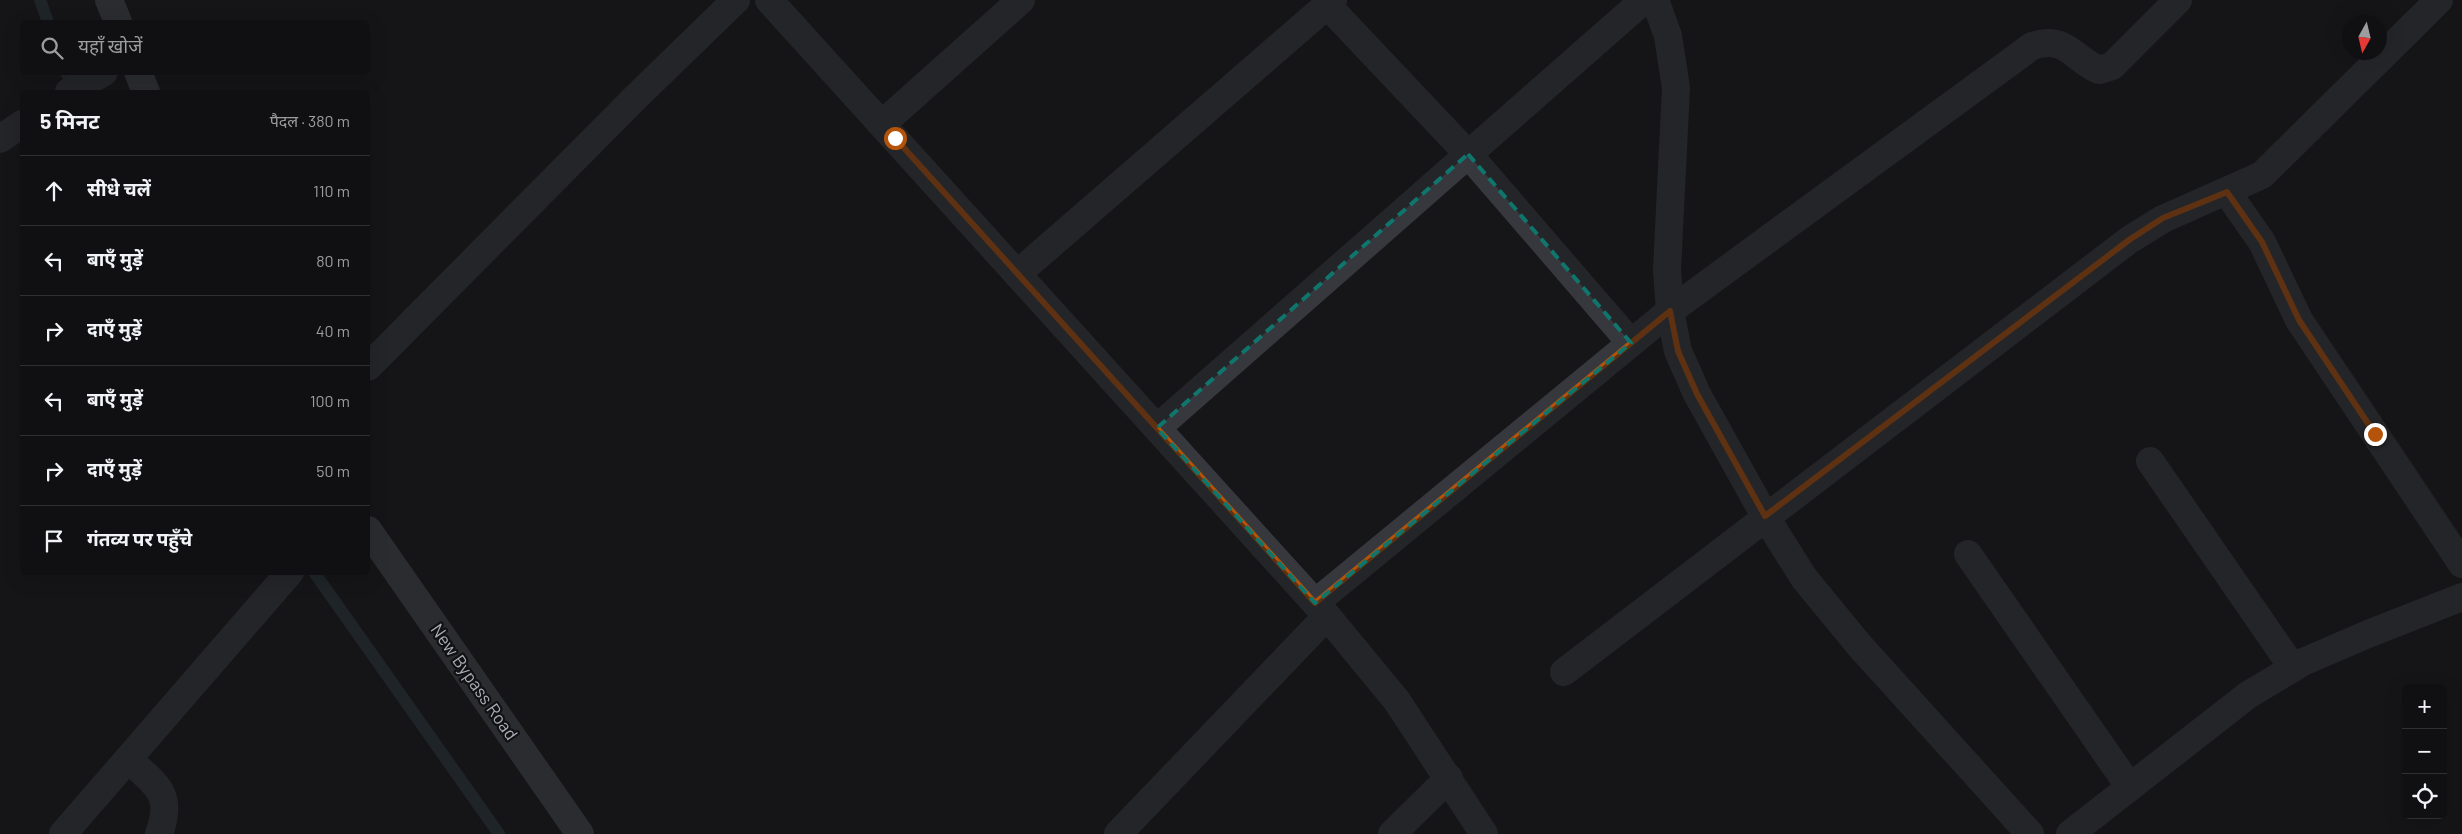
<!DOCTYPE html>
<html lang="hi">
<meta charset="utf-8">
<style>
:root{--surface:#101012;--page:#19191b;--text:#f1f3f6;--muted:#9c9d9f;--line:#303032}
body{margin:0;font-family:Barlow,"Noto Sans Devanagari",sans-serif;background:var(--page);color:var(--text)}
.controls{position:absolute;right:15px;bottom:15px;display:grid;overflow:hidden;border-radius:8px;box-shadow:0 5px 20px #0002}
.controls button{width:45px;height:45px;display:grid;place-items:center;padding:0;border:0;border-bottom:1px solid var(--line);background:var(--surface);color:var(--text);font:25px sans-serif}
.compass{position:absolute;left:2342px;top:15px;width:45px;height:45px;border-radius:50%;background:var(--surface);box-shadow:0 5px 20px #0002;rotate:188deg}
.stop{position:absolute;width:15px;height:15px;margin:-11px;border:4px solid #b45309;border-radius:50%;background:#fff}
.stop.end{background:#b45309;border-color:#fff;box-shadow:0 1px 5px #0008}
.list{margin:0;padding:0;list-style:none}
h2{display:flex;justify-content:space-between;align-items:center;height:65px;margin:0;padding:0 20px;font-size:21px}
h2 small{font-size:16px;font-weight:400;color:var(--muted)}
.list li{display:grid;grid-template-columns:32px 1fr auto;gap:15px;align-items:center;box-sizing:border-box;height:70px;padding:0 20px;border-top:1px solid var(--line)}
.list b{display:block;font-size:19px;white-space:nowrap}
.list em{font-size:16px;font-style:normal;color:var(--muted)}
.icon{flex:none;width:28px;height:28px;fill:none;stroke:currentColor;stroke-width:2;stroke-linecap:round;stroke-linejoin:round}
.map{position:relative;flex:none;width:2462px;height:834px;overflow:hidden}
.search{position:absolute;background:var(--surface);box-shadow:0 5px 20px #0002;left:20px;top:20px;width:350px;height:55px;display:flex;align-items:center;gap:12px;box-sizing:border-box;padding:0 18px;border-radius:8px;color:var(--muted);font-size:19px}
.panel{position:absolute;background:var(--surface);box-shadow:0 5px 20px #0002;left:20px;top:90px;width:350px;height:485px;border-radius:8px}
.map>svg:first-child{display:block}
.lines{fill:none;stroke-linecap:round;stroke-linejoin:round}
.stream{stroke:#2c353c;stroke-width:12}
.minor{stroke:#37383d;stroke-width:28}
.tertiary{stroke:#37383d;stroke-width:28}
.secondary{stroke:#45474d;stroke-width:28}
.route{stroke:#b45309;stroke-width:6}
.marked{fill:none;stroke:#0f766e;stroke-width:4;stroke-dasharray:10 6;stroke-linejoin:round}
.labels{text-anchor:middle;stroke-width:4.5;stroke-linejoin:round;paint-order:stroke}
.street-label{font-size:18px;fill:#a8adb8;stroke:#111113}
</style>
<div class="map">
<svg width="2462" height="834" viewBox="0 0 2462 834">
<rect width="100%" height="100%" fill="#161618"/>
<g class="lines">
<!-- stream -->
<path class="stream" d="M40,0L48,22
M66,72L75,92
M314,572L499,834"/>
<!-- minor -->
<path class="minor" d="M769,0L1327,616L1397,701L1484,834
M1655,0L1668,36L1676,88L1667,270L1670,311L1678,351L1697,394L1765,516L1804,578L1859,645L2030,834
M1327,5L1468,154L1631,343
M69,92L104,72
M882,124L1021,0
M0,139L22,124
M2227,192L2262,242L2299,320L2462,564
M1017,274L1333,0
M368,367L635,98L736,0
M1157,428L1644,0
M2150,461L2293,668
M1968,554L2129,786
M1315,603L1670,311L2032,46C2066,35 2071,57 2099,70L2112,66L2178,0
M1564,672L2129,240L2163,219L2262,175L2439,0
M128,759C156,785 174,793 159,834
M63,834L290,572
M1118,834L1327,616
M1392,834L1449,778"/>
<!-- tertiary -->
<path class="tertiary" d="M2070,834L2248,695L2303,662L2368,634L2462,597"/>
<!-- secondary -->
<path class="secondary" d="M109,0L118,22
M138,72L146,92
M368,530L580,834"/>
</g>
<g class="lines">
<!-- route -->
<path class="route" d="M895,138L1315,603L1670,311L1678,351L1697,394L1765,516L2129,240L2163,218L2227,192L2262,242L2299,320L2375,434"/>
</g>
<!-- marked area -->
<path d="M0 0H2462V834H0ZM1468,154L1631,343L1315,603L1157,428Z" fill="#161618" fill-opacity=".55" fill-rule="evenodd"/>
<path class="marked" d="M1468,154L1631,343L1315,603L1157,428Z"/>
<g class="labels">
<!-- street labels -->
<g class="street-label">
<text transform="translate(474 682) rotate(55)" y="6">New Bypass Road</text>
</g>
</g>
</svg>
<div class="controls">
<button>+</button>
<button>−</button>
<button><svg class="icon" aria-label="locate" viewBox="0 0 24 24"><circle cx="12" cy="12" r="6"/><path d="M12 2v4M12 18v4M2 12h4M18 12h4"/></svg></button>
</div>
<svg class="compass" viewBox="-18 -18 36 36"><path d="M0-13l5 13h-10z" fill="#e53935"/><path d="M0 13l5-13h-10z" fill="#9c9d9f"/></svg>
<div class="stop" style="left:895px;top:138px"></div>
<div class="stop end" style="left:2375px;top:434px"></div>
<div class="search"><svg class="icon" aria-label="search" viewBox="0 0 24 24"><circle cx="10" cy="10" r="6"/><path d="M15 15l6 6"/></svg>यहाँ खोजें</div>
<section class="panel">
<h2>5 मिनट<small>पैदल · 380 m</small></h2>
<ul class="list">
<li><svg class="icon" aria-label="ahead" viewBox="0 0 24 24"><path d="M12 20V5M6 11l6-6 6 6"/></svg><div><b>सीधे चलें</b></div><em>110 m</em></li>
<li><svg class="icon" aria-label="left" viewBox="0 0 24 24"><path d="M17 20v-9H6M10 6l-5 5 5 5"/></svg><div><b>बाएँ मुड़ें</b></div><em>80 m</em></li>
<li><svg class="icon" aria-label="right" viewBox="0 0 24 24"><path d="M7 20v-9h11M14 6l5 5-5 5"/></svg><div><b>दाएँ मुड़ें</b></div><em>40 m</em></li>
<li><svg class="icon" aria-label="left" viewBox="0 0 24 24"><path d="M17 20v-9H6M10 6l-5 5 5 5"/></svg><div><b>बाएँ मुड़ें</b></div><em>100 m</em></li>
<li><svg class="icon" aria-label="right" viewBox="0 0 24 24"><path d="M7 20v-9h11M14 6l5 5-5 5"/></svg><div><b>दाएँ मुड़ें</b></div><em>50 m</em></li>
<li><svg class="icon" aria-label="arrive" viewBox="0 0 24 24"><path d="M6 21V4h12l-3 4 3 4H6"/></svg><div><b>गंतव्य पर पहुँचे</b></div></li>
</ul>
</section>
</div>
